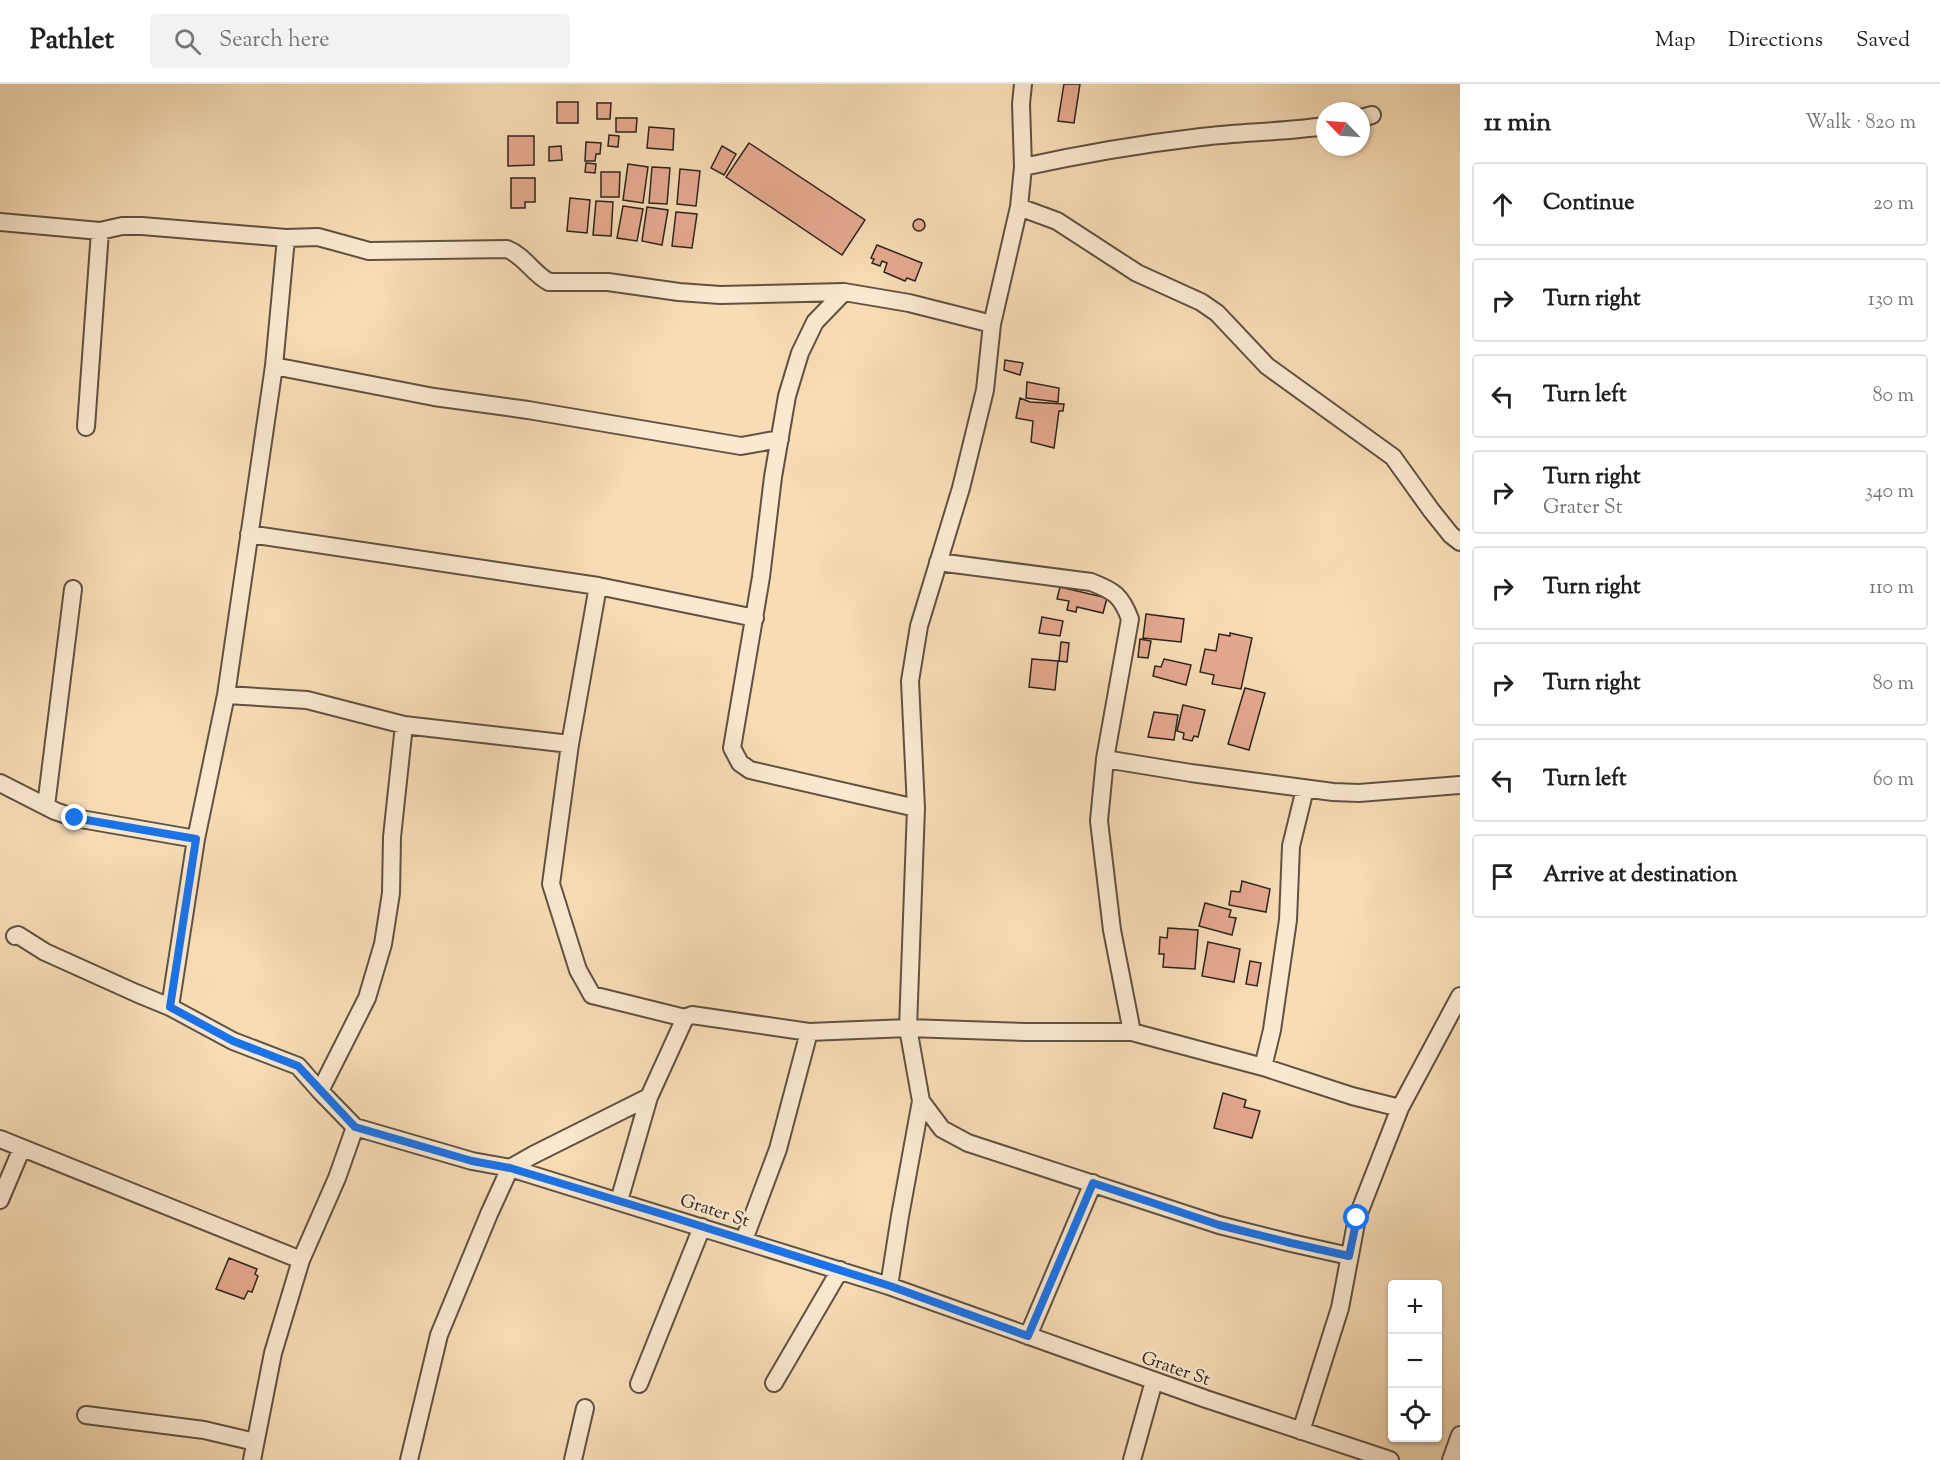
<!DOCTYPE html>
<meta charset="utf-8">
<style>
:root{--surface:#fff;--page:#f2f2f2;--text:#202124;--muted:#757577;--line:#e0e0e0}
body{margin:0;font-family:"Sorts Mill Goudy",serif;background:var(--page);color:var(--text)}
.controls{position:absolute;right:18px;bottom:18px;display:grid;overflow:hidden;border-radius:6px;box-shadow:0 2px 4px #0004}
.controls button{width:54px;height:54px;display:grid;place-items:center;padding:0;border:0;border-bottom:2px solid var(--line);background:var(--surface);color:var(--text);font:30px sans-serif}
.compass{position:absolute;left:1316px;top:18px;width:54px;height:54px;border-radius:50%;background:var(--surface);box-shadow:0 2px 4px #0004;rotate:295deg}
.stop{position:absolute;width:18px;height:18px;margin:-14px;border:4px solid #1a73e8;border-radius:50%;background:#fff}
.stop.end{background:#1a73e8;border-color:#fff;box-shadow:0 2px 6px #0008}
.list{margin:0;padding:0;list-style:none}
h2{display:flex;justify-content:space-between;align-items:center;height:78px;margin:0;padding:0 24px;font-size:26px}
h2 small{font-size:20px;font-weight:400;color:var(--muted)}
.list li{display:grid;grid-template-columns:39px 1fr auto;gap:18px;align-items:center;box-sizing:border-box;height:84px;margin:0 12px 12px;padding:0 12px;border:2px solid var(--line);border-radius:6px}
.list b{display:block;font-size:22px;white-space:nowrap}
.list p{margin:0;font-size:20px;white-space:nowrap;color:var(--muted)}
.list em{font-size:20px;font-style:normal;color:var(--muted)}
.icon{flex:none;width:33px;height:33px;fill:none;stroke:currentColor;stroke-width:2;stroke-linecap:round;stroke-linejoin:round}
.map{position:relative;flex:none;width:1460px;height:1376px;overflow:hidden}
header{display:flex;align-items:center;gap:36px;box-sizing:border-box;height:84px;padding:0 30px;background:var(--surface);border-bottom:2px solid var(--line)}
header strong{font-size:28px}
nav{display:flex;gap:33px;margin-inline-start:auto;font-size:21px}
.search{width:420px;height:54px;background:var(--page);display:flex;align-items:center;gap:15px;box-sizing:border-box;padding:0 21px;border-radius:6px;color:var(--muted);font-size:22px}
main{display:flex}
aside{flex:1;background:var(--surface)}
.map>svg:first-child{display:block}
.building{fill:#e5a990;stroke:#2e241a;stroke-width:1.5}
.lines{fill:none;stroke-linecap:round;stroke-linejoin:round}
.minor-casing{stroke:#605241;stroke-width:20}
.minor{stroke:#fae8d0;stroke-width:16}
.route{stroke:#1a73e8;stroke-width:8}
.labels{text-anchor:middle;stroke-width:4.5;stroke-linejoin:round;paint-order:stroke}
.street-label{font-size:18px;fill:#2e241a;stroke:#fae8d0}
</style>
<header>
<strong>Pathlet</strong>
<div class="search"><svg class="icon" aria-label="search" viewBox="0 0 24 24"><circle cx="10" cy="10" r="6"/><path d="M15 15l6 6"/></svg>Search here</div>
<nav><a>Map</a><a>Directions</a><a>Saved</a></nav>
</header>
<main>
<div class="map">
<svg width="1460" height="1376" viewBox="0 0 1460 1376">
<rect width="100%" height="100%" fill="#f7dcb6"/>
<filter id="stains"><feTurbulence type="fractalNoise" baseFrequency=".00333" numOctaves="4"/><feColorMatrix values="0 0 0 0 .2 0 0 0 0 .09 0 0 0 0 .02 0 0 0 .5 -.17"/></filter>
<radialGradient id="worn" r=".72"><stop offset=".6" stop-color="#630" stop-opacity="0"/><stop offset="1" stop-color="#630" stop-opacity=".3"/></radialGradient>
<!-- building -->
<path class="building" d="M1064,0H1080L1074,39L1058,37Z
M557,18H578V39H557Z
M597,19H611L610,35H597Z
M616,34H637L636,48H616Z
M649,43L674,45L673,66L647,64Z
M609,51L619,52L618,63L608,62Z
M508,52H534V81L508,82Z
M586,58L601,59L600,70H596L595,77H585Z
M749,59L865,136L842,171L726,93Z
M561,62L562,76L549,77V63Z
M722,62L736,70L724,91L711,84Z
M586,79L596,80L595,89L585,88Z
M628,80L648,83L643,119L623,116Z
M652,83L670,84L667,120L649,119Z
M680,85L700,87L696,122L677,120Z
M601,88H620L619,113H601Z
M511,94H535V118H525V124H511Z
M570,114L590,116L587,149L567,147Z
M596,117L613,118L611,152L593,151Z
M623,122L643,125L637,157L617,154Z
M647,123L668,126L662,161L642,157Z
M676,128L697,130L692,164L672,162Z
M913 141a6 6 0 1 1 12 0a6 6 0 1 1-12 0Z
M877,161L922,179L915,197L907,194L905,197L884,188L887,179L882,177L880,182L872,179L874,175L871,174Z
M1005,276L1023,279L1020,291L1004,286Z
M1027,298L1059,304L1058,318L1026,314Z
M1020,314L1030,318L1064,320L1063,327H1059L1054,364L1031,358L1033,337L1016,334Z
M1060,503L1107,514L1103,529L1077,523L1076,528L1067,526L1069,517L1057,515Z
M1146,530L1184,535L1181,558L1143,554Z
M1042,533L1063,537L1060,552L1039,549Z
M1230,549L1252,554L1241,605L1212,600L1214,591L1200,588L1205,565L1216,567L1219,550L1230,552Z
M1140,555L1151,557L1148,574L1138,573Z
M1061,558L1069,559L1067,578L1059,577Z
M1032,575L1058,577L1055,606L1029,603Z
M1164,575L1191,581L1186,601L1153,592L1155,582L1161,583Z
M1245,604L1265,609L1249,666L1228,660Z
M1183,621L1205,626L1198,653L1194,652L1192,657L1183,655L1184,649L1177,647Z
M1154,628L1178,631L1174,656L1148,653Z
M1242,797L1270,805L1266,828L1229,821L1231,807L1240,808Z
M1205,819L1231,826L1229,833L1236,834L1232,851L1199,842Z
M1168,844L1198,846L1195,885L1163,883L1164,870H1159L1160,853L1167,854Z
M1208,858L1240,865L1234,898L1202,892Z
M1250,877L1261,879L1257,902L1246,900Z
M1223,1009L1246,1016L1244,1023L1260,1027L1252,1054L1214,1044Z
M229,1174L257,1185L255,1190L258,1192L252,1208L248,1207L244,1215L216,1205Z"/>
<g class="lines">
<defs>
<path id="minor" d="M1361,34L1372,31
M1023,83C1082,70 1141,60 1201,53C1242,48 1284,48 1325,42
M1019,123L1057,137L1137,189L1201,218L1217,229L1267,282L1393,373L1431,426L1451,451L1460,458
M0,138L100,147L122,142H142L286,154L318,153L369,167L507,165C525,172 533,190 549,198H608L679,208L720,211L844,208L909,219L992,240
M844,208L815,238L800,269L787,312L773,393L761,493L732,664L740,679L750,686L916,724
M274,282L434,313L528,326L741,362L780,355
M86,343L100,147
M249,450L598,502L755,534
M938,478L1091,498C1114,507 1121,511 1130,535L1105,675L1099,737L1112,846L1132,948
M598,502L570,660L551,800L578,886L592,911L685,934
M226,611L307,616L404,641L570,660
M1105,675L1191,689L1333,708L1359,709L1460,701
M0,699L55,727L75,734L196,755
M46,722L73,505
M15,852L18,851L45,868L136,909L170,923L233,957L298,982L320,1007
M170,923L196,755L226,611L274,282L286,154
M1263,983L1272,946L1288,836L1291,762L1305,705
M921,1017L942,1045L968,1059L1219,1141L1291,1159L1349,1172
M355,1043L320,1007L367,914L383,860L391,809L392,753L404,641
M0,1055L301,1176
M0,1116L22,1064
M619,1117L649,1013
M744,1156L778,1065L809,948
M889,1202L900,1132L921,1017L908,944L916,724L910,597L919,542L961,404L985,306L992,240L1019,123L1023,83L1021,20L1023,0
M1028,1252L1093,1099
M774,1299L840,1186
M639,1300L702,1143
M86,1331L204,1346L255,1358
M1301,1347L1340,1224L1357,1134L1400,1024L1460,912
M252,1376L273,1269L301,1176L337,1094L355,1043L472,1077L510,1084L889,1202L1206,1315L1390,1376
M409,1376L439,1251L489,1130L510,1084L533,1071L649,1013L685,934L692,931L809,948L908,944L1025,948H1132L1263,983L1352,1012L1400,1024
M573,1376L585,1324
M1132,1376L1154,1297
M1451,1376L1460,1351"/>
</defs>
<!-- minor casing -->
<use href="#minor" class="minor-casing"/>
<!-- minor -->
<use href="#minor" class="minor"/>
</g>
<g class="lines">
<!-- route -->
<path class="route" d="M75,734L196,755L170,923L233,957L298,982L355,1043L472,1077L510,1084L672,1133L890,1202L1028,1252L1093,1099L1219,1141L1291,1159L1349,1172L1357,1134"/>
</g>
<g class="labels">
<!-- street labels -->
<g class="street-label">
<text transform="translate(715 1126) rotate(18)" y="6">Grater St</text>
<text transform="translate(1176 1284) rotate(19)" y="6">Grater St</text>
</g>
</g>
<rect width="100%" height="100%" filter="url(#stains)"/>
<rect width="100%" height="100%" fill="url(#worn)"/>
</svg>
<div class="controls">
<button>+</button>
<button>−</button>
<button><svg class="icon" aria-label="locate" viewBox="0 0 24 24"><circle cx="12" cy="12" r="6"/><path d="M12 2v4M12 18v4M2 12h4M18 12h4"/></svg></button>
</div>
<svg class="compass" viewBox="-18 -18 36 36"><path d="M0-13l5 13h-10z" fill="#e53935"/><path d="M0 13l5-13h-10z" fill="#757577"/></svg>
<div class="stop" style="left:1357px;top:1134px"></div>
<div class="stop end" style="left:75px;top:734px"></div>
</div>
<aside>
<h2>11 min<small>Walk · 820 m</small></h2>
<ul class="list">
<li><svg class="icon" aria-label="ahead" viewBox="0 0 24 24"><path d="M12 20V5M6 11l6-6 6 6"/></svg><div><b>Continue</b></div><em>20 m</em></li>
<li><svg class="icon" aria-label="right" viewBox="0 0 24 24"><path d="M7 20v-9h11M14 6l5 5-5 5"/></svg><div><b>Turn right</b></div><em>130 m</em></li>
<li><svg class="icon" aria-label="left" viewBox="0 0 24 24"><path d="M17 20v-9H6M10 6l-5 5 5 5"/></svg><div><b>Turn left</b></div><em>80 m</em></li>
<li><svg class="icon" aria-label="right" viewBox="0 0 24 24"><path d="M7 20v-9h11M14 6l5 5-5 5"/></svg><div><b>Turn right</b><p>Grater St</p></div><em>340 m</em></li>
<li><svg class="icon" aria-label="right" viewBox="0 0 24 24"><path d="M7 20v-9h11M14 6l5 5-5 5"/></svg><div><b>Turn right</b></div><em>110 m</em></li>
<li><svg class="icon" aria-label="right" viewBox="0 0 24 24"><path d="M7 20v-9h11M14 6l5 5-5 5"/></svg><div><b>Turn right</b></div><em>80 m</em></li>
<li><svg class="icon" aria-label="left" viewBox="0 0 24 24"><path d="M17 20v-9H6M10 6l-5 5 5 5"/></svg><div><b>Turn left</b></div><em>60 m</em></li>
<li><svg class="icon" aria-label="arrive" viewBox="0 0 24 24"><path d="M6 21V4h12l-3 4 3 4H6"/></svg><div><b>Arrive at destination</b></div></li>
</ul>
</aside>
</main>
